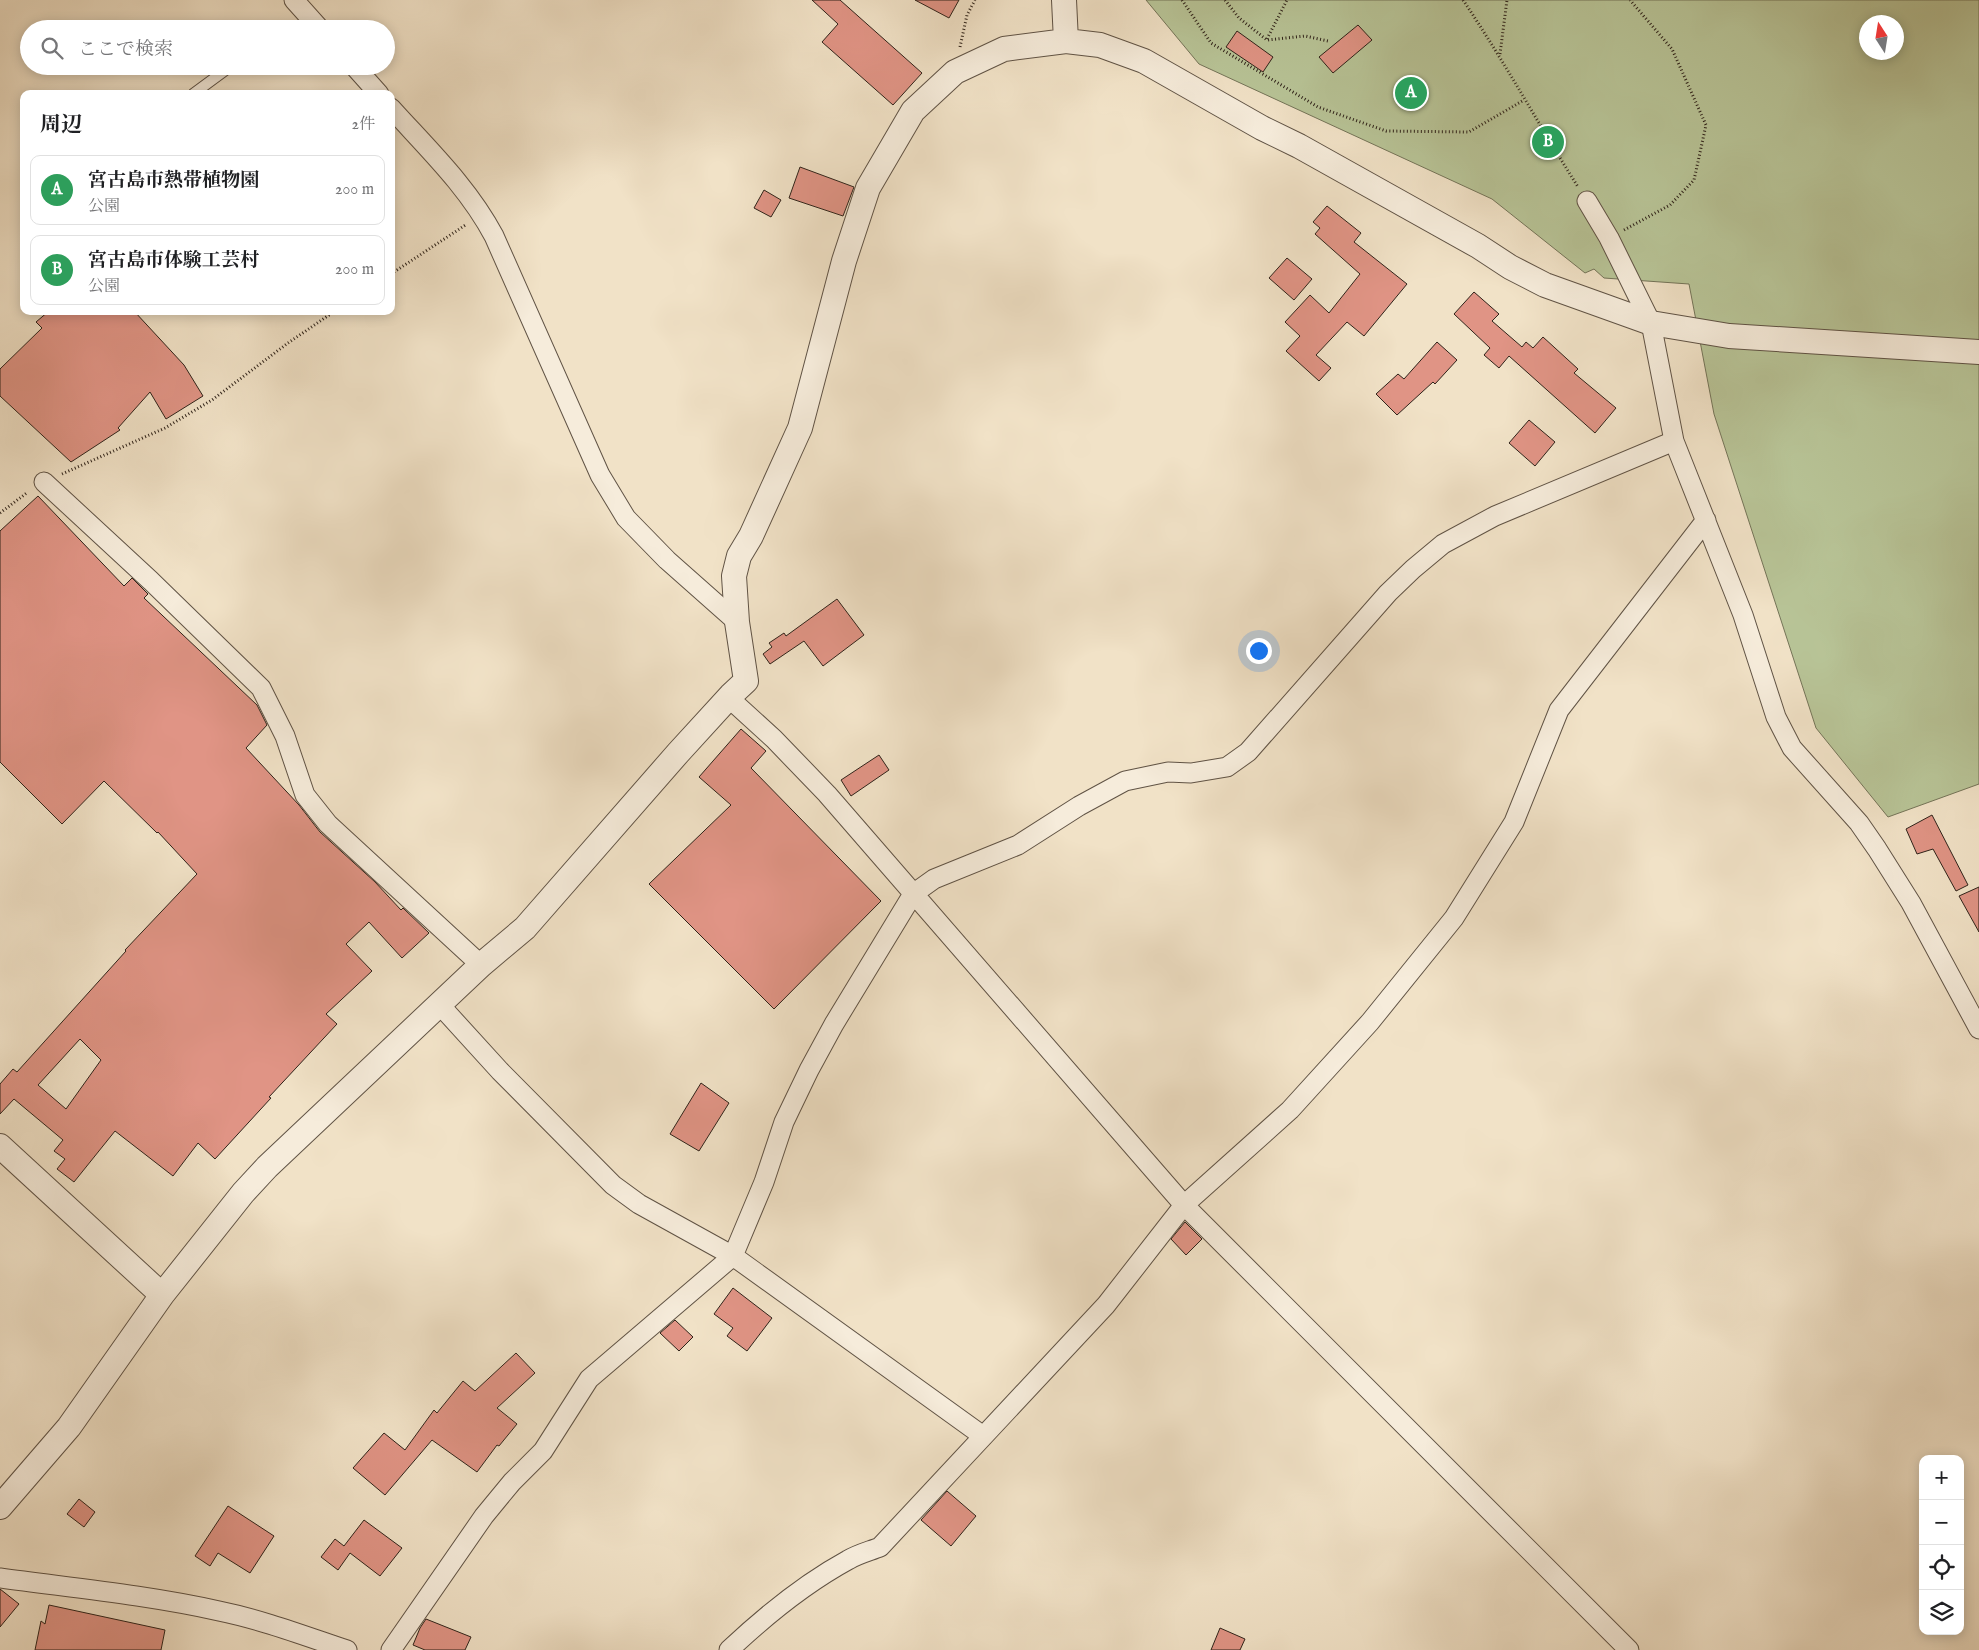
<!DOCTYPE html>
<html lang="ja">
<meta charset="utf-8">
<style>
:root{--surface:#fff;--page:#f6f6f6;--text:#202124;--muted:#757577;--line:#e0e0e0;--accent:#2563eb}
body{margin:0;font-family:"IM FELL English","Noto Serif JP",serif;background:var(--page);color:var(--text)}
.controls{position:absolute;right:15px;bottom:15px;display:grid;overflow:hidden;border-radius:10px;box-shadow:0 2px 12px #0003}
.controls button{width:45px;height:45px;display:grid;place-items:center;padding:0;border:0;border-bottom:1px solid var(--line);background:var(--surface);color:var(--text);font:25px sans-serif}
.compass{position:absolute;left:1859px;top:15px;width:45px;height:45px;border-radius:50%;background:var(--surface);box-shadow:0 2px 12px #0003;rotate:348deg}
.you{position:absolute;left:1258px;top:650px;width:18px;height:18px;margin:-12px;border:4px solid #fff;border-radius:50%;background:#1a73e8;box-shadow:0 0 0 8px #1a73e833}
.badge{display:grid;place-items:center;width:32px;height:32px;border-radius:50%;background:var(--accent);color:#fff;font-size:16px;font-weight:700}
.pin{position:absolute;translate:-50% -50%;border:2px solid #fff;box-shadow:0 1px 5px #0006}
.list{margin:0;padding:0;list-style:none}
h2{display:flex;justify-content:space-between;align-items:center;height:65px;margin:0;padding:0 20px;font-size:21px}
h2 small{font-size:16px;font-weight:400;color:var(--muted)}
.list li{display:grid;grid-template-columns:32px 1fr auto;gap:15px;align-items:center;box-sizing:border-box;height:70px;margin:0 10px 10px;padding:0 10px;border:1px solid var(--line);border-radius:10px}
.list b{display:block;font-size:19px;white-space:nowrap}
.list p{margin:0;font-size:16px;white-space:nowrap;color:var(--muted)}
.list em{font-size:16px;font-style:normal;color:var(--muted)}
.icon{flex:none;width:28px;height:28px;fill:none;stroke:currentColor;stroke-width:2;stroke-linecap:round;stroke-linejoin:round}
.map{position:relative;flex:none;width:1979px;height:1650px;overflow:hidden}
.search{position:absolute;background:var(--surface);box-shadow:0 2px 12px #0003;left:20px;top:20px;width:375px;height:55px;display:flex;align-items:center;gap:12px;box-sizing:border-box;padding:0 18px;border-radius:28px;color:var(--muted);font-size:19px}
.panel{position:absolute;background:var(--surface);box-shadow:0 2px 12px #0003;left:20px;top:90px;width:375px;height:225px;border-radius:10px}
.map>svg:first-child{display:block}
.green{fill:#b8c497;stroke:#747458;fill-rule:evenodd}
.building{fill:#e09485;stroke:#2f231a;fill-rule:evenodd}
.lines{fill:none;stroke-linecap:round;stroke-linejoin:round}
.service-casing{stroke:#605345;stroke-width:12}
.minor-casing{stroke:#605345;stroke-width:21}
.tertiary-casing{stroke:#605345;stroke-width:26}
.path{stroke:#2f231a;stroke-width:3;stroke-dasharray:1 2.5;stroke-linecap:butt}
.service{stroke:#f6ecdb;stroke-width:10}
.minor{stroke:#f6ecdb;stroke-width:19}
.tertiary{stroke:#f6ecdb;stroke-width:24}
</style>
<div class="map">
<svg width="1979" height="1650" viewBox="0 0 1979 1650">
<rect width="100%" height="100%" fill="#f1e2c7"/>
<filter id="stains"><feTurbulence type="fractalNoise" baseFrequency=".004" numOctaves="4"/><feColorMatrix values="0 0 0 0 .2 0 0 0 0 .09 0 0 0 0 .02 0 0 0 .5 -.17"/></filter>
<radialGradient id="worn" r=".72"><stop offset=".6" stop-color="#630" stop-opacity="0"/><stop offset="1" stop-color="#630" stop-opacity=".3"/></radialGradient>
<!-- green -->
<path class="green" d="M1146,0H1979V784L1888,817L1816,728L1714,414L1689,284L1604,278L1594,269L1585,273L1492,199L1199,64ZM1866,22H1896V52H1866Z"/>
<!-- building -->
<path class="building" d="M812,0H840L922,73L893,105L822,42L838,24Z
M915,0H959L949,18Z
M1358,25L1372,40L1333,73L1319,57Z
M1237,31L1273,57L1263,72L1226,47Z
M800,167L854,187L843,216L789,198Z
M764,190L781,200L771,217L754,208Z
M1327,206L1361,233L1354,242L1407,284L1364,336L1347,322L1316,355L1331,368L1319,381L1286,351L1300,336L1285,322L1310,295L1329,313L1360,274L1315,234L1320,228L1313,222Z
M1287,258L1312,279L1294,300L1269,278Z
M1474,292L1499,314L1492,321L1522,347L1526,342L1533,348L1543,337L1578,369L1574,373L1616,408L1595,433L1509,356L1499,368L1484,355L1490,348L1454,314Z
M49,311H134L184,365L203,396L166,419L150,392L118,428L120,430L71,462L0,396V369L42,328L36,322Z
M1437,342L1457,360L1435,384L1433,382L1397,415L1376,394L1398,374L1404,379Z
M1529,420L1555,442L1535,466L1509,443Z
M38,496L124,586L132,578L148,594L144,598L257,705L267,725L246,748L299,805L320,832L375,882L401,910L403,908L429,933L402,958L369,922L346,944L372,971L326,1014L337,1024L269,1097L271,1098L215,1159L198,1143L173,1176L115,1131L74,1182L57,1169L65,1159L54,1151L63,1140L14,1099L0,1114V1084L13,1069L17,1072L126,951L125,950L197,874L158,832L157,833L104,781L62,824L0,762V531ZM80,1039L101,1060L66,1109L38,1085Z
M837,599L864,635L823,666L804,641L770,664L763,654L772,647L769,643L784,633L786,636Z
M741,729L766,751L751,768L881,901L774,1009L649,884L731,805L699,777Z
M879,755L889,770L851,796L841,780Z
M1932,815L1968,885L1956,891L1933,849L1917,854L1906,829Z
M1979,887V932L1959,896Z
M701,1083L729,1103L699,1151L670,1134Z
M1185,1222L1202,1239L1186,1255L1171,1239Z
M733,1288L772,1318L747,1351L727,1336L733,1328L714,1314Z
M675,1320L693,1337L679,1351L660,1333Z
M516,1353L535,1373L497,1408L517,1424L499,1446L497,1445L477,1472L432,1440L385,1495L353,1468L384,1433L405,1450L434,1410L437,1413L463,1381L475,1391Z
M947,1491L976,1516L951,1546L921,1520Z
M79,1499L95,1512L84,1527L67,1514Z
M228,1506L274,1536L250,1573L218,1553L210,1566L195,1556Z
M364,1520L402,1548L380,1576L350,1553L338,1570L321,1557L335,1539L344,1546Z
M0,1589L19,1604L0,1627Z
M49,1605L165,1630L161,1650H35L41,1621L45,1624Z
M426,1619L471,1637L465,1650H425L413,1645L420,1628Z
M1220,1628L1245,1639L1240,1650H1211Z"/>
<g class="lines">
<defs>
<path id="service" d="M193,94L231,66"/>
<path id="minor" d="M294,0L320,29
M354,66L379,94
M391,108C428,149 468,187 494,236L600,475L626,518L667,560L737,622
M1587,201L1609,238L1651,323L1674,441L1743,615L1776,717L1792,748L1859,823L1877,849L1911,903L1979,1029
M44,482L151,581L261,688L285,736L305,795L328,824L481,965
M729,698L774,739L827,794L1184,1205L1629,1650
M439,1004L500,1071L613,1185L639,1204L733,1256L983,1436
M0,1578C73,1588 147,1595 219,1611C263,1620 305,1636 347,1650
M391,1650L484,1516L512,1482L543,1451L589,1379L733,1256L764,1182L784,1122L809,1070L834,1024L913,894L934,879L1018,845L1079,806L1125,781L1168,772L1191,773L1227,767L1248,752L1388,593L1413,569L1443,544L1495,516L1674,441
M729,1650C765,1616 804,1584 848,1560C858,1554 870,1551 880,1547L1106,1305L1184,1205L1290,1110L1370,1022L1454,918L1514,822L1559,710L1706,520"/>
<path id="tertiary" d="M1064,0L1066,41
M0,1146L162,1295
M0,1507L69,1427L162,1295L243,1193L267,1167L481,965L525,928L678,753L731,695L746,681L737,622L734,576L739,556L751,536L800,428L844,261L868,188L913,111L955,72L1004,49L1066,41L1100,45L1144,61L1262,128L1299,146L1478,246L1510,267L1545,285L1651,323L1729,336L1979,352"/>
</defs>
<!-- service casing -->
<use href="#service" class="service-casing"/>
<!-- minor casing -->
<use href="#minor" class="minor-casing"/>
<!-- tertiary casing -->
<use href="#tertiary" class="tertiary-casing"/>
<!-- path -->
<path class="path" d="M1182,0L1211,43L1318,107L1386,131L1469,132L1524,100
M1225,0L1239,18L1267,40L1305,36L1328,41
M1463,0C1504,61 1539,125 1578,187
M1267,39L1287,0
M960,47L967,15L975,0
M1500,54L1507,0
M1624,230L1670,205L1694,180L1706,125L1672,49L1630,0
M391,274L467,224
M62,474L165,428L212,400L288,343L335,311
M0,513L28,492"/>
<!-- service -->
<use href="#service" class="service"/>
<!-- minor -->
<use href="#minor" class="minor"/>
<!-- tertiary -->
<use href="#tertiary" class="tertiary"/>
</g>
<rect width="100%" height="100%" filter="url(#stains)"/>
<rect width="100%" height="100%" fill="url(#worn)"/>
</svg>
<div class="controls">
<button>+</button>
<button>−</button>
<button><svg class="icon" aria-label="locate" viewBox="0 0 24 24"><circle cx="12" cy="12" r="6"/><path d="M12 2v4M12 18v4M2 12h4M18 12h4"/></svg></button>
<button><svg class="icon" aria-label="layers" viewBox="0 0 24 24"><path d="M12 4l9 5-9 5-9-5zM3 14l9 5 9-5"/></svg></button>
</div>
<svg class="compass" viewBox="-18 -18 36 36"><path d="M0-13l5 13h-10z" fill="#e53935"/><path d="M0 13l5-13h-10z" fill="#757577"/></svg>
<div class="you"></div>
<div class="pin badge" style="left:1411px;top:93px;background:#2e9e5b">A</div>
<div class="pin badge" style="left:1548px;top:142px;background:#2e9e5b">B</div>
<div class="search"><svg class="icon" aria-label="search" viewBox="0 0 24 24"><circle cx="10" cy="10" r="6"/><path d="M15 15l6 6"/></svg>ここで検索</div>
<section class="panel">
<h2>周辺<small>2件</small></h2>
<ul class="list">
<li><span class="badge" style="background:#2e9e5b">A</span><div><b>宮古島市熱帯植物園</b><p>公園</p></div><em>200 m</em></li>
<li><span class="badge" style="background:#2e9e5b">B</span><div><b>宮古島市体験工芸村</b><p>公園</p></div><em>200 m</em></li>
</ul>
</section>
</div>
